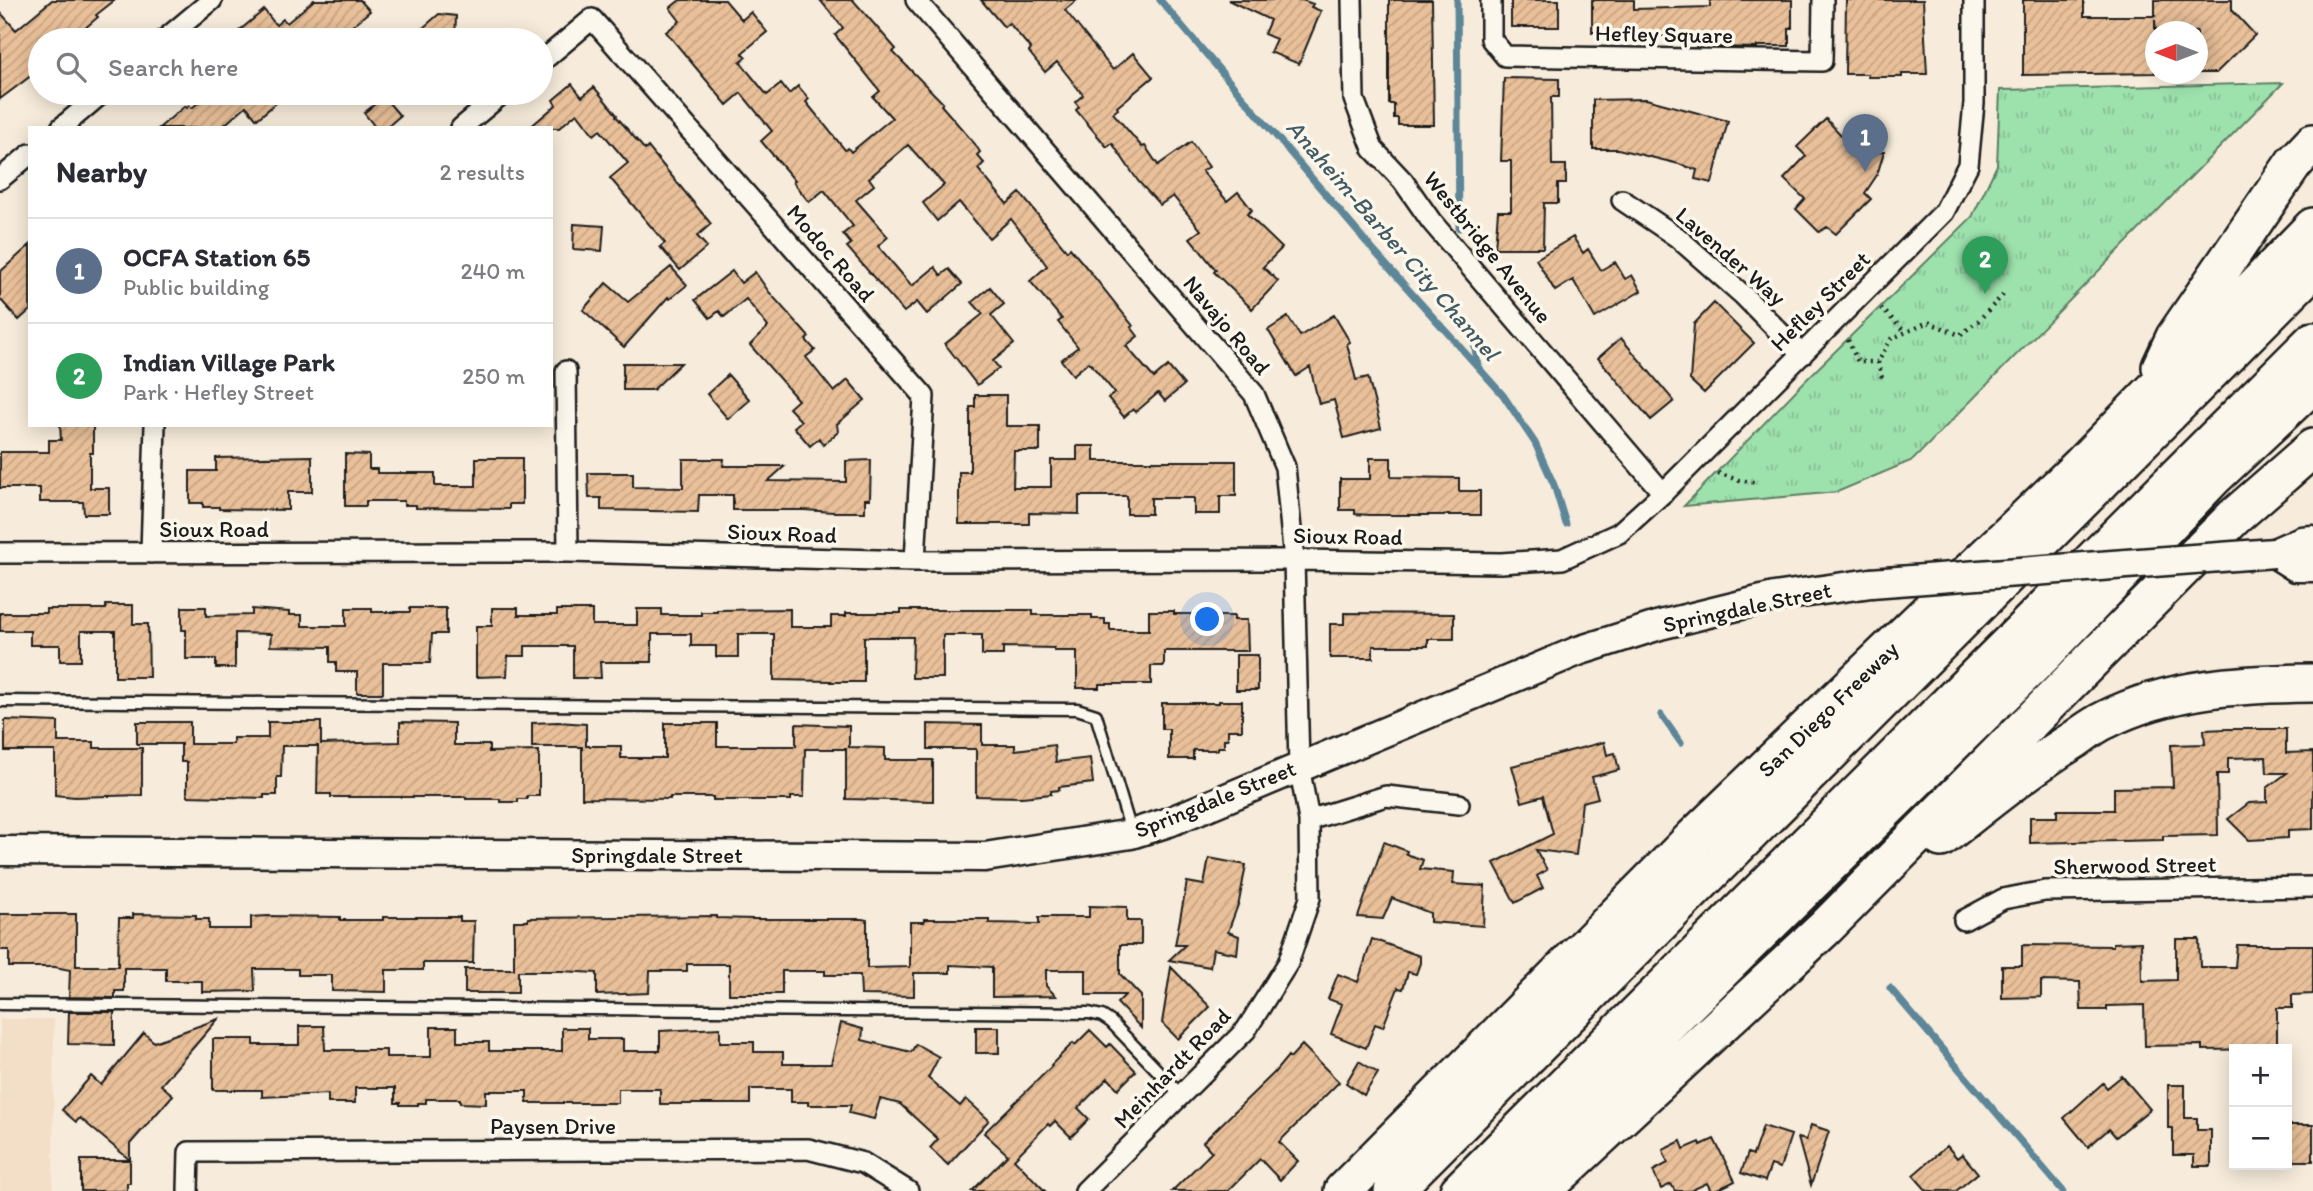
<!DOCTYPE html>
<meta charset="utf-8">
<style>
:root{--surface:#fff;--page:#f2f2f3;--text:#2b2b33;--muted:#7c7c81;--line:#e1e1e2;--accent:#1f6fb2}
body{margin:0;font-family:Itim,sans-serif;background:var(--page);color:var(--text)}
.controls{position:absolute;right:21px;bottom:21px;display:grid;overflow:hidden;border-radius:0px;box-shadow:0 4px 18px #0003}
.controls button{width:63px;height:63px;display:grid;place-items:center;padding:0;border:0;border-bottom:2px solid var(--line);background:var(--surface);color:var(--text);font:35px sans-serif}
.compass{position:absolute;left:2145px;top:21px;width:63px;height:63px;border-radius:50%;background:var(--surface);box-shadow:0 4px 18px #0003;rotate:270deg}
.you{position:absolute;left:1208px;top:620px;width:24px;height:24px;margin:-18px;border:5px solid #fff;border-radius:50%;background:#1a73e8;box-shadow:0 0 0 10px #1a73e833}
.badge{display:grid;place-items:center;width:46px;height:46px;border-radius:50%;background:var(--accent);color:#fff;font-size:23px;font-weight:700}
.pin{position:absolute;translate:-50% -58px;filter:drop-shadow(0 2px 4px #0008)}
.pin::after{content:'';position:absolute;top:37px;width:24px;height:21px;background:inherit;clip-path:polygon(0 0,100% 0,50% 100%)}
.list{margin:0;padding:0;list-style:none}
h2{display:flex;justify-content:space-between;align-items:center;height:91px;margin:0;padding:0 28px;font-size:30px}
h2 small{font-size:23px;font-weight:400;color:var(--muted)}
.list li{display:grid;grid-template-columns:46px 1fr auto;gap:21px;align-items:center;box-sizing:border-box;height:105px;padding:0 28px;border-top:2px solid var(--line)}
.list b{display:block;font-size:26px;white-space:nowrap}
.list p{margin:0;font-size:23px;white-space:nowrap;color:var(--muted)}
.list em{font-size:23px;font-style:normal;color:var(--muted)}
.icon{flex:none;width:38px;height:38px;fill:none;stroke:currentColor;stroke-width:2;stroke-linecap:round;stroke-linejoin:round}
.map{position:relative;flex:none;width:2313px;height:1191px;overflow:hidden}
.search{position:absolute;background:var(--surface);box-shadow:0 4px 18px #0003;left:28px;top:28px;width:525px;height:77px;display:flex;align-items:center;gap:18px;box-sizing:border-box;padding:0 24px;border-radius:38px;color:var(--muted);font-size:26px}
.panel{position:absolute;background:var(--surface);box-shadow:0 4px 18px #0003;left:28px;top:126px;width:525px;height:301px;border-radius:0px}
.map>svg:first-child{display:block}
.built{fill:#f3dfc7}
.park{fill:url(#park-tufts);stroke:#5c7e64;stroke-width:2}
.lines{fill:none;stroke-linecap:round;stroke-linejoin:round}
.stream{stroke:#5d8698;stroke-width:7}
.building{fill:url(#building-hatch);stroke:#1c1c1c;stroke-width:2}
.lane-casing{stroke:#1c1c1c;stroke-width:15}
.street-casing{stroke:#1c1c1c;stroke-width:24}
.secondary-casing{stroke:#1c1c1c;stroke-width:33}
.highway-casing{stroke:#1c1c1c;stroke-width:42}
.path{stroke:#1c1c1c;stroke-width:4.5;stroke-dasharray:2 5;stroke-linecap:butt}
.lane{stroke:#fbf7ec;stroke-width:10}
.street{stroke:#fbf7ec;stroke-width:19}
.secondary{stroke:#fbf7ec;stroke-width:28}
.highway{stroke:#fbf7ec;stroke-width:37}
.secondary-bridge-casing{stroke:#1c1c1c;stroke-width:33;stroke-linecap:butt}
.secondary-bridge{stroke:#fbf7ec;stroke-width:28}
.labels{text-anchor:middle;stroke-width:7;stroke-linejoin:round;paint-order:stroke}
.street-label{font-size:23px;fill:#1c1c1c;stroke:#fbf7ec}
.water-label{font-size:24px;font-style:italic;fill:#425a64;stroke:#fbf7ec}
</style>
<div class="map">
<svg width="2313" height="1191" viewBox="0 0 2313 1191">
<defs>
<pattern id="park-tufts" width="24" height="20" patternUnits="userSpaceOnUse" patternTransform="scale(1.75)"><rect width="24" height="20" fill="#9de1ad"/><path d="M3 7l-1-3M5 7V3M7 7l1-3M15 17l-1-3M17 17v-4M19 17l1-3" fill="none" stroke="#87c094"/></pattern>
<pattern id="building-hatch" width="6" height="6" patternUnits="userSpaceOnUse" patternTransform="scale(1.75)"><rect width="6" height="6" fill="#e9c099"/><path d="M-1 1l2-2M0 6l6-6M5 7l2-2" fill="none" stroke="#c7a483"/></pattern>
</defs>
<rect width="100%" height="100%" fill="#f7ecdb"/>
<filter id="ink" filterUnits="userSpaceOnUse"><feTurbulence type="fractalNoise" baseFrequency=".0143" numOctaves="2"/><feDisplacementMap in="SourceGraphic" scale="14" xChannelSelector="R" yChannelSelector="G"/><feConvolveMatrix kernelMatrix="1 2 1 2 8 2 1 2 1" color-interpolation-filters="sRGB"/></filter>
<g filter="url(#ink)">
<!-- built -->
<path class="built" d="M0,1019H54L53,1191H0Z"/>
<!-- park -->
<path class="park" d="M2283,83L1913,460L1837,492L1684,506L1806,380L1972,217L1997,165L2000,90Z"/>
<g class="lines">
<!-- stream -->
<path class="stream" d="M1160,0L1373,250L1503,395L1535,443L1554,485L1566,524
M1457,0L1459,228
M1472,332L1478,365
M1661,715L1681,743
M1890,988L2063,1191"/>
</g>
<!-- building -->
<path class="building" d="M52,0H115L96,15L98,17L84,29L94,40H40V69L0,99V12L16,30Z
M314,0H360L370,11L336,40H228L264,10L276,25L283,19L287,23Z
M680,0H725L742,20L751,12L767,32L742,53L746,57L740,62L767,95L781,84L789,94L798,86L809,99L806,102L845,150L848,148L851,152L892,118L873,97L880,91L835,35L843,28L820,0H853L896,49L893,52L943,103L941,105L975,144L980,152L977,155L984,163L978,169L1007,204L1020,193L1067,251L1070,248L1091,273L1133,326L1131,327L1138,336L1126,346L1154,378L1168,366L1184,385L1165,401L1158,393L1136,412L1133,409L1124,417L1108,398L1115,393L1089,362L1073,375L1061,360L1078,347L1058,322L1062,319L1030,281L1047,266L1037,252L1011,219L989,238L959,202L937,221L923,203L944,185L908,145L869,178L874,185L856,200L888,237L878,246L912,286L935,267L941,275L949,269L962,284L927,314L917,302L904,312L847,247L851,244L843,234L853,226L824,190L809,202L793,182L795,181L761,141L772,131L741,93L727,105L666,32L680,21L670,8Z
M981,0H1077L1065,10L1113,70L1133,53L1153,77L1117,107L1118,109L1113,113L1142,147L1145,146L1158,165L1191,142L1209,167L1202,171L1227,201L1238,192L1252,210L1247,214L1282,248L1263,267L1278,281L1252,309L1214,272L1216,270L1190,238L1201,230L1173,196L1160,205L1138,181L1112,143L1107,147L1076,110L1079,107L1075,102L1083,95L1057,62L1045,72L1029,52L1031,49L1009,23L1004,27Z
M1228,0H1302L1313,4L1311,7L1321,11L1299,64L1270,52L1276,39L1264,34L1270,20Z
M1389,0H1432L1434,125H1398V118H1394V104H1389Z
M1511,0H1559V27H1511Z
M1592,0H1634V9L1710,7V0H1792V28H1789V46H1757V48L1717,47V35L1607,37V32H1592Z
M1846,0H1923L1927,74H1902V77H1868V74H1845Z
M2023,0H2084V16H2155V0H2232V10L2255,35L2216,73H2197V32H2156L2155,20V73L2023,75Z
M439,14L456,16L455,40H409Z
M1504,78L1559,79V97H1551L1552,165H1566V184H1558V203H1544L1543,248H1495L1498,211H1511V161H1501Z
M572,84L582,97L594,87L617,115L616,116L645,150L648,147L711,224L697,236L707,247L680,270L660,247L665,243L610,178L628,163L600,130L594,135L577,113L559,128H529L556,105L553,100Z
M210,93H288L257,119L246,106L221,128H159L185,106L187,108L189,105L192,108Z
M384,97L400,116L386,128H376L364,113Z
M1646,99L1728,121L1712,183L1695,179L1697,170L1679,164L1618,149H1593V100Z
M1826,119L1843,137L1850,129L1875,153L1884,152L1877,175L1865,193L1871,199L1836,234L1827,227L1819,232L1796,209L1805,199L1784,179L1806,156L1797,147Z
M574,224L604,226L602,251L573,249Z
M1573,237L1583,253L1588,249L1601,270L1615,262L1625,279L1632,275L1641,291L1595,318L1573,280L1555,291L1536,259Z
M30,245V310L19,320L0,299V272Z
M671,267L687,285L670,299L668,297L624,347L583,310L606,283L628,302Z
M732,271L741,283L755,272L769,292L809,337L806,340L815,350L806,357L834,392L848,380L865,400L837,424L838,432L823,445L819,438L810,446L794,427L801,421L789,408L798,400L750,345L768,327L746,299L724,317L719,311L710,318L695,300Z
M990,287L1004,304L991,315L1014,344L993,361L999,368L977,385L945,344L983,314L972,302Z
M1714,303L1754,343L1704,393L1690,380L1694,324Z
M1334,315L1350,342L1347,344L1356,380L1368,377L1381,428L1344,438L1334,400L1319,404L1310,367L1296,376L1268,330L1288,317L1300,336Z
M1621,338L1674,401L1651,420L1598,358Z
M623,363H681L653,390H623Z
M728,375L750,400L728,419L707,394Z
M975,395H1006V426H1040V451H1014L1013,487H1051V460H1077V446H1094V461H1236V496H1220V514H1194V498H1151V514H1127V496H1079V514L1029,513V524H959V472H970V407H975Z
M60,425H93V453H90V488H109V514H84L83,502H40V488H0V452H49V440H61Z
M345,454L369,455V469H377V473H435V486H476V458H522V504H509V509L416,508V505H404V501H366V506H345Z
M312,456V492H288V510L219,509V507H203V503H190V471H216V458Z
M1370,458H1391V477L1459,478V491H1480V515H1370L1355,514V510H1340V479H1370Z
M683,459H724L723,466H785L768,481L846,482V461L871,460L870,499H865V512H833L804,510H733V495H699L698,512L601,510V498H589L588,473H633V487L683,488Z
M106,605H133V624H148L149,677H115V631H81V661H60V645H30V631H0V613H46V609H106Z
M182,607H206V616L252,615V609L289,612V615H302V626H346V608H372V612H410V608H446V634H432L430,663H383V693H357V672H336V662H330V647L270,646L271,634L235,633V668H216V659H186V630H182Z
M492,608H518V615H557V610H592V625H637V609H662V615H701V612H717V610L790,609V627H831V616H846V613H901V610H1033V615H1092V619H1105V624H1110V630H1149V611H1174V614H1218V616H1234V620H1247L1248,651H1164V666H1151V684H1099V688H1077V651H1054V648L1003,647V655H982V635H943V678H912L913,637H864V682H831V681L774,680V634H738V657H716V646H691V634H652V662H600L601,678H573V646H525V656H508L507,676L476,677V626H492Z
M1344,613L1454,614V639H1428V646H1373V658H1330V624H1344Z
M1236,655H1258V690H1236Z
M1219,701H1242V730H1228V739H1224V747H1218V750H1193V759H1169V729H1162V703H1219Z
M5,720L58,722V742H94V748H142V795L75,797L55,795V751H5Z
M137,722H190V744H233V738H268V722H321V744L400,742V722L454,723V745H489V752L539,751V796H527V799H518V802H500V799H466V797H331V794H317L318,746H282L281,777H277V795H264V798L187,796V762H181V744H137Z
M558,722L586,724V746H621V758H665V723H717V746H796V724L849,726V747L885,748V760H933V801L846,799V749H805L804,797H791V800H713V797H670V799L582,798V747H532V723Z
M928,724L982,725V745H1015V750L1054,745L1056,762L1090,758L1093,783L1059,787V790L1051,791V794L1022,797L976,796V749H928Z
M2227,729H2286V753L2313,752V829L2288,830V838L2249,840L2228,819L2249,803L2267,802V788L2287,773H2267L2266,757L2228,758V774H2217L2218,835L2163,836V840L2030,843V817H2057V810H2114V788L2173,787L2171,745L2205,744L2204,730Z
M1604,742L1607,755L1615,753L1619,770L1592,777L1598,798L1582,802L1576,855L1536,850L1547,870L1537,876L1543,888L1515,903L1494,863L1553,834L1543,796L1522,802L1512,766Z
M1384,842L1407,851L1406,854L1423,860L1420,869L1454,872L1453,884L1485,886L1483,926L1430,922V913L1392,898L1383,919L1358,917Z
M1209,858L1246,865L1239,902L1228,932L1239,936L1237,954L1213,949L1210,967L1169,960L1185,945H1175L1187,882L1204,885Z
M1089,906L1127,907V921H1141V945H1120V974L1141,996V1028L1117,1003L1125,995H1086V970H1046V986L1056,996L992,997V967L950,965V973H914V996L861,995L860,975H825V971H782V994H729V964H687V971H650L649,993L597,995V973L561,971H518V993H465V969H514V921H528V918L716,916V918L753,919H862L867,920V968L910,967V922H924V919H989V923L1039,924V917H1089Z
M0,914H76V966H118L119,918H133V914L196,915V919H209V929H251V917L268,916L340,917V920H383V917H460V921H474L473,963H423V970H386V992L332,991V975H298V969H254L255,991L202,992V981H166V968H124V991H115V998L69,997L70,970L55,967H9V950H0Z
M1372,939L1420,956V963L1416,974L1408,972L1403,989L1398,988L1383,1027L1375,1024L1366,1048L1331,1034L1342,1004L1328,999L1338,974L1358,982Z
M2176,939H2199L2200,967H2235L2237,945H2313V994L2292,995V1008H2277V1049L2202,1050V1045L2145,1046L2144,1005L2107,1006V1010H2081L2080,982L2041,981V997L2002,998V966H2022V945L2113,946V943L2141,942L2142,981L2176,980Z
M1171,967L1210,1007L1178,1039L1162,1023Z
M69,1012H114V1045L68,1044Z
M218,1019L161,1085L173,1095L130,1144V1183H127V1191H81V1160H130L80,1118L76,1122L62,1110L91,1076L101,1085L144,1033L154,1042Z
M841,1023L863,1029L862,1040L911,1052L916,1044L939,1057L928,1078L960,1106L966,1099L989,1120L948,1165L930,1148L938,1139L900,1104L880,1099L874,1119L849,1113L851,1105H808V1102H791V1089H750V1104H660V1089H618V1103H527V1091H486V1104L460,1103V1099H426V1103H418V1105H400V1103H395V1088H355V1103H328V1094L262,1097V1090H213V1039H254V1045H299V1026H324L325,1050H386V1057H431V1027H457V1042H489V1051H562V1028H588V1039H623V1051H660V1031L720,1028V1042H754V1052H783V1064H831Z
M976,1027H999V1053H976Z
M1090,1030L1107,1047L1110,1044L1136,1071L1118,1089L1108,1078L1078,1108L1089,1119L1071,1137L1055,1121L1050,1126L1048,1124L1014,1159L1045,1191H972L1008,1155L984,1133L1052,1066L1051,1065L1073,1043L1075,1045Z
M1302,1045L1339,1082L1279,1142L1298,1161L1280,1180L1260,1159L1228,1191H1172L1212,1152L1203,1142L1274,1073L1288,1056L1290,1058Z
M1359,1061L1378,1073L1364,1095L1346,1083Z
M2122,1076L2150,1109L2116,1137L2109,1129L2088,1147L2064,1118L2103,1083L2107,1088Z
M2168,1085H2185V1118H2197V1130H2211V1166H2194V1155H2173V1128H2168Z
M1811,1125L1829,1131L1811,1185L1798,1138L1806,1140Z
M2287,1125H2313V1161H2287Z
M1763,1126L1791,1135L1780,1168L1771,1165L1765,1181L1741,1173L1748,1153L1753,1155Z
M1714,1139L1735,1181L1715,1191H1711L1707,1183L1690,1191H1675L1671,1184L1661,1189L1653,1171L1668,1163L1663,1150L1681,1141L1684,1149L1700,1142L1701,1145Z
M1947,1146L1957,1158L1962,1154L1978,1173L1956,1191H1927L1913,1175Z"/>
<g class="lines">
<defs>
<path id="lane" d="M0,701L1077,709L1096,715L1131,831
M0,1004L1089,1013L1102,1016L1111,1022L1181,1095"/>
<path id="street" d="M916,0L1254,394L1285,467L1294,560L1299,766L1309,820L1310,898L1288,963L1246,1030L1085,1191
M1352,0L1354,99L1373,149L1403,181L1431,221L1663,493
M1491,0V39L1505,56L1822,61L1823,0
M164,40L212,0
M541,62L592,19L924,396L915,561
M61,128L102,93
M461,128L503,93
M0,179L30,154
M1622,200L1677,237L1743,295L1802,355
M566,371L568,552
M0,553L568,552L915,561L1294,560L1501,563L1562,559L1619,533L1663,493L1944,212L1968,165L1974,103V0
M151,553L155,425
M1309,820L1386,796L1459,804
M1964,920L2003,899L2045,891L2313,887
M188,1191L189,1152L808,1149L863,1163L908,1191"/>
<path id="secondary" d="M2274,553L2296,567H2313
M2274,553L2301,541L2313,540
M0,851L985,857L1131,834L1169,822L1578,651L1660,625L1774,597L1871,583"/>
<path id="highway" d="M2161,367L2175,337L2294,163L2313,143
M1941,838C1985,804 2027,769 2074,740C2084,733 2094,725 2105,720C2170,687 2242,684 2313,683
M1343,1191L1694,837L2082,464L2313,227
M1393,1191L2313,269
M1459,1191L2313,341
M1497,1191L2045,653L2214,477L2313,384
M1542,1191L1825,928L2234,517L2313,448"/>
</defs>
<!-- lane casing -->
<use href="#lane" class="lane-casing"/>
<!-- street casing -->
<use href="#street" class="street-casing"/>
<!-- secondary casing -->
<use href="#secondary" class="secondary-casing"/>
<!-- highway casing -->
<use href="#highway" class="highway-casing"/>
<!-- path -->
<path class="path" d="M1881,308L1905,332
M1848,340L1858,362H1878L1891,339L1928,322L1960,335L1978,321L2006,292
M1878,362L1882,378
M1718,473L1738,480L1758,483"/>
<!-- lane -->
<use href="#lane" class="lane"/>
<!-- street -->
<use href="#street" class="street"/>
<!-- secondary -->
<use href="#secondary" class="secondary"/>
<!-- highway -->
<use href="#highway" class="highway"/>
<defs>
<path id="secondary-bridge" d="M1871,583L2274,553"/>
</defs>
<!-- secondary-bridge casing -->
<use href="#secondary-bridge" class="secondary-bridge-casing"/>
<!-- secondary-bridge -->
<use href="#secondary-bridge" class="secondary-bridge"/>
</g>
</g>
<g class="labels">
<!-- street labels -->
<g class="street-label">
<text transform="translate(1664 34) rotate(1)" y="8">Hefley Square</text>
<text transform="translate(1488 247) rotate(51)" y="8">Westbridge Avenue</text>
<text transform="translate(831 253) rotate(49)" y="8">Modoc Road</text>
<text transform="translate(1731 256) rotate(41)" y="8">Lavender Way</text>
<text transform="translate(1820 301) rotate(-45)" y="8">Hefley Street</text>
<text transform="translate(1227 325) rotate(50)" y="8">Navajo Road</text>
<text x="214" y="537">Sioux Road</text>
<text transform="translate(782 533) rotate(2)" y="8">Sioux Road</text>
<text transform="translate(1348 536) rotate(1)" y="8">Sioux Road</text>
<text transform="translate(1747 607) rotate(-12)" y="8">Springdale Street</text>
<text transform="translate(1828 709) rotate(-44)" y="8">San Diego Freeway</text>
<text transform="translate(1215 799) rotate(-22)" y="8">Springdale Street</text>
<text x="657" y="863">Springdale Street</text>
<text transform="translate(2135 865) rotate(-1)" y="8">Sherwood Street</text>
<text transform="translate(1172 1068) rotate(-46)" y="8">Meinhardt Road</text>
<text x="553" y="1134">Paysen Drive</text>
</g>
<!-- water labels -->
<g class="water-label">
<text transform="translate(1393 240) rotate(49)" y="8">Anaheim-Barber City Channel</text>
</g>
</g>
</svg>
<div class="controls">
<button>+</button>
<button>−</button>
</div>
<svg class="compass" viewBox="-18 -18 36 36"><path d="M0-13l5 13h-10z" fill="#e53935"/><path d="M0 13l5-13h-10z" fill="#7c7c81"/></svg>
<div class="you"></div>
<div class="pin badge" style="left:1865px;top:172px;background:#5c6f8a">1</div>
<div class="pin badge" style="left:1985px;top:294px;background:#2e9e5b">2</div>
<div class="search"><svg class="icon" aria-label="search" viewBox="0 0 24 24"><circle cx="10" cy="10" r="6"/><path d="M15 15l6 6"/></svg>Search here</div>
<section class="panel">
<h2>Nearby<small>2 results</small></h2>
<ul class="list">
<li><span class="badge" style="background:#5c6f8a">1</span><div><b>OCFA Station 65</b><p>Public building</p></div><em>240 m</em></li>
<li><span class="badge" style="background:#2e9e5b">2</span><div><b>Indian Village Park</b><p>Park · Hefley Street</p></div><em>250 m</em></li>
</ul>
</section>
</div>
